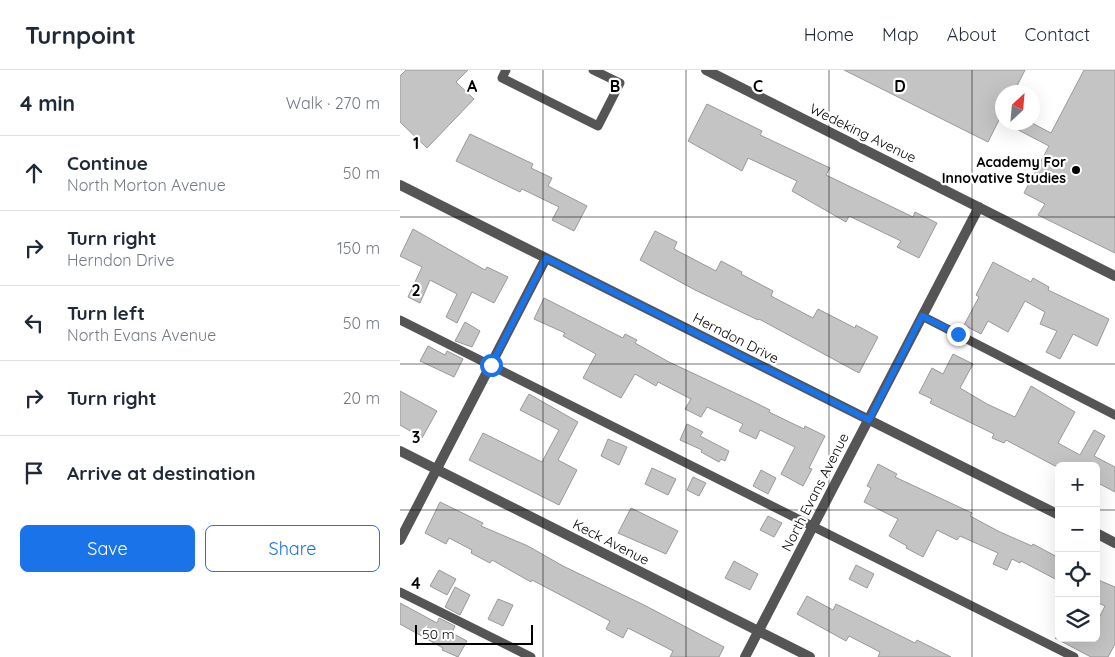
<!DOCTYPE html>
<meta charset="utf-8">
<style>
:root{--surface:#fff;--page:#f2f2f3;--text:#1f2937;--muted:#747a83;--line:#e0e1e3;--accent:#1a73e8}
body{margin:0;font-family:Quicksand,sans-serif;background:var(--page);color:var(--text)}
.controls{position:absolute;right:15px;bottom:15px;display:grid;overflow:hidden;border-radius:8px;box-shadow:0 5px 20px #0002}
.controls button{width:45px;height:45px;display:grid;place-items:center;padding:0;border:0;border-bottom:1px solid var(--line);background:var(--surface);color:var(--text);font:25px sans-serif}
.compass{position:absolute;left:595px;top:15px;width:45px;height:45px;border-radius:50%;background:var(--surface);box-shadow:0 5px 20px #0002;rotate:26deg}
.scale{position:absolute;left:15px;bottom:12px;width:118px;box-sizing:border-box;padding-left:5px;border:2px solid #000;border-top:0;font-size:14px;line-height:18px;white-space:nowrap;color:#000;-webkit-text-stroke:4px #fff;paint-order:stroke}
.stop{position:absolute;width:15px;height:15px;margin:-11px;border:4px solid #1a73e8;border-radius:50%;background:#fff}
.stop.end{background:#1a73e8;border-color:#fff;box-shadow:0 1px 5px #0008}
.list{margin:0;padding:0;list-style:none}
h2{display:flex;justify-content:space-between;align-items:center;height:65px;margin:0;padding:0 20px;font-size:21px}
h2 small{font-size:16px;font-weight:400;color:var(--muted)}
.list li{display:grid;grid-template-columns:32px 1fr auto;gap:15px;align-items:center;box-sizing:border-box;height:75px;padding:0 20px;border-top:1px solid var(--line)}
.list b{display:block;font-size:19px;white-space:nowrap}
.list p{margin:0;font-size:16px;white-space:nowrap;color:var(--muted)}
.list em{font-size:16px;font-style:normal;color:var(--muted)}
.actions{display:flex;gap:10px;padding:15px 20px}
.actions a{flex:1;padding:11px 0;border:1px solid var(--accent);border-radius:8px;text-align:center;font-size:18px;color:var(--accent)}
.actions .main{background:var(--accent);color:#fff}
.icon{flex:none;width:28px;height:28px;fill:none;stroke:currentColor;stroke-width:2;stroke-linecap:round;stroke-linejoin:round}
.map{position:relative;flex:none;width:715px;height:587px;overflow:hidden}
header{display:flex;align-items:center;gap:30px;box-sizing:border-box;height:70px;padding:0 25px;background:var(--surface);border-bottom:1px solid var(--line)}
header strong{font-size:24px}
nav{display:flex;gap:28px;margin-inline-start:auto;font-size:18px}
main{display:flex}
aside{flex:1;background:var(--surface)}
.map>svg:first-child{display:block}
.building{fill:#c4c4c4;stroke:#999}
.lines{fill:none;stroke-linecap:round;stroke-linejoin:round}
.lane{stroke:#555;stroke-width:9}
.street{stroke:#555;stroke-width:10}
.route{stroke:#1a73e8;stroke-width:6}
.grid{fill:none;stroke:#000;stroke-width:1;stroke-opacity:0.55}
.poi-dot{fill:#000;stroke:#fff;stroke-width:2}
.labels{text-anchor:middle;stroke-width:4.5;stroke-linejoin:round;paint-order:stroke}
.street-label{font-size:14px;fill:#000;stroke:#fff}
.poi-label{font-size:14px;font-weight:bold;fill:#000;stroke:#fff;text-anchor:end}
.grid-label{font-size:16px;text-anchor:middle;font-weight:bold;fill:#000;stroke:#fff;stroke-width:4.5;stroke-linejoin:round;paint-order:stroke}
</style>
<header>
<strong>Turnpoint</strong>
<nav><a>Home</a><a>Map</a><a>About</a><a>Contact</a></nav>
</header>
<main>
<aside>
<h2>4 min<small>Walk · 270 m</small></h2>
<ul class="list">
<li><svg class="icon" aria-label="ahead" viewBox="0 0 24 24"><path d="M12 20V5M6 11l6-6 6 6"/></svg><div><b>Continue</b><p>North Morton Avenue</p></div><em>50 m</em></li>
<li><svg class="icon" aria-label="right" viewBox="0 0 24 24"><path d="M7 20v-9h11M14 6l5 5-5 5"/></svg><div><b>Turn right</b><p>Herndon Drive</p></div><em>150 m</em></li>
<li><svg class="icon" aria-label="left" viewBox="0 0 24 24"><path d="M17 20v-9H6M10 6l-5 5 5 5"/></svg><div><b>Turn left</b><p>North Evans Avenue</p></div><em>50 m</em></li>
<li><svg class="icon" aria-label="right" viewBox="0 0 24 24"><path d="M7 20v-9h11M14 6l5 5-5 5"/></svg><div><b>Turn right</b></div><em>20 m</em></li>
<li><svg class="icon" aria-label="arrive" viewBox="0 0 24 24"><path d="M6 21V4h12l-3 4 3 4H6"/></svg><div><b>Arrive at destination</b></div></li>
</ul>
<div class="actions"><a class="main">Save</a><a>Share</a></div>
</aside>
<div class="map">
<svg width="715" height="587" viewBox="0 0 715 587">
<rect width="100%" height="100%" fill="#fff"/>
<!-- building -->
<path class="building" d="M6,0H68L56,12L74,29L27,78L0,52V6Z
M444,0H625L614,22H602V44L588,72Z
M684,0H715V183L638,145L645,134L624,123L649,76L603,52H630L651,63Z
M307,34L362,61L360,65L430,98L426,105L513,147L515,142L537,153L519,188L497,177L501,171L449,146L446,152L392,121L397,111L348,88L342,101L288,71Z
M70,64L133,94L131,98L152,108L148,116L187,136L174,161L152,150L159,137L122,119L120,122L56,91Z
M13,159L85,200L87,197L108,207L94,233L72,222L57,253L46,247L57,224L30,210L20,233L8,227L22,197L0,186Z
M255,161L277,172L274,179L316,201L321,191L342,202L341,204L373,221L371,226L413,248L418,239L455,258L456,255L478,267L459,303L359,249L358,250L295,220L240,190Z
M593,192L631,212L633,208L649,217L648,220L709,249L697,276L673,264L660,289L646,282L657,261L640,254L645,242L625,231L608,262L588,251L581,264L564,255L579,227L576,225Z
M144,228L223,268L225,264L237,270L235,273L269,292L350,330L370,340L369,342L404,359L405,356L425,366L409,398L412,399L403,416L381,404L395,377L360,360L356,369L339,361L343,354L307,337L301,347L285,339L291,329L258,312L256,316L235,304L221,328L183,308L196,284L163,266L165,263L134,249Z
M65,252L80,261L72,277L55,271Z
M28,276L45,285L47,281L63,289L54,307L20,291Z
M553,284L573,294L560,318L587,334L615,347L631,316L675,342L658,373L680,385L694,360L705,366L694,386L715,397V422L696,412V396H655L606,370L604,373L592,368L594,364L530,333L532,329L519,323L532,298L543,304Z
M0,321L37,341L22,368L0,355Z
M129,324L178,352L158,390L177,400L159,435L69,390L83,363L142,392L159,360L120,340Z
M287,354L303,362L300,366L329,381L325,391L321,389L319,392L301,382L302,380L280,370Z
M208,369L227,377L219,395L201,386Z
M478,394L497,404L495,407L572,443L570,446L600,462L632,476L633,474L659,488V511L621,491L620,493L612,489L607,500L593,494L598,483L560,466L557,470L537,460L523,487L506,478L507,476L489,466L498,449L464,432L471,418L467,416Z
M252,398L276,409L268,425L245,414Z
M361,400L376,408L368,424L353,416Z
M293,407L306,413L299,426L287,420Z
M40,432L83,453L81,456L128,476L163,496L244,535L324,577L319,587H270L273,581L228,558L223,568L206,559L210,551L132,510L131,512L92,490L90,493L71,483L72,480L49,468L46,474L25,463Z
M231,438L278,461L266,484L218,463Z
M368,446L382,453L374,467L360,460Z
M334,491L358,504L350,520L325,508Z
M456,495L474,504L467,518L449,509Z
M39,500L56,509L47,525L30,516Z
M696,509L715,517V574L708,587H691L655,568H696V554L705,536L696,532Z
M55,517L70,525L60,545L45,537Z
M407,526L433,540L436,534L515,573L517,570L551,587H478L480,582L449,566L446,571L397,544Z
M98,529L113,535L103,556L88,549Z
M0,533L37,553L39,548L55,556L52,563L67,571L58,587L42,580L43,578L0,554Z"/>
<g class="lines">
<!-- lane -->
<path class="lane" d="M106,0L102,8L198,56L220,13L193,0
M522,246L715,345
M0,250L674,587
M0,522L131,587"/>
<!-- street -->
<path class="street" d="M306,0L715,206
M0,115L659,445
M0,381L410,587
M696,463L715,473
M0,470L146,188
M345,587L579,137"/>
</g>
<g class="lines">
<!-- route -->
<path class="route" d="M91,295L146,188L469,350L522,246L558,264"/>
</g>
<!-- grid -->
<path class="grid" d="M143,0V587M286,0V587M429,0V587M572,0V587M0,147H715M0,294H715M0,440H659M696,440H715"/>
<!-- markers -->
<circle class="poi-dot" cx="676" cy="100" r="5"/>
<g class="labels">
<!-- street labels -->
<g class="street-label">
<text transform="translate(463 63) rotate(26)" y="5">Wedeking Avenue</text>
<text transform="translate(336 268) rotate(27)" y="5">Herndon Drive</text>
<text transform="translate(415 422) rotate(-63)" y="5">North Evans Avenue</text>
<text transform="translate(211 472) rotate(27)" y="5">Keck Avenue</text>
</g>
<!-- poi labels -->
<g class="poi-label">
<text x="666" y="97">Academy For<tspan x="666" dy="16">Innovative Studies</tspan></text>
</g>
</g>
<g class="grid-label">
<text x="72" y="22">A</text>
<text x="215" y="22">B</text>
<text x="358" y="22">C</text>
<text x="500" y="22">D</text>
<text x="16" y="79">1</text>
<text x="16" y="226">2</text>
<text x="16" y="373">3</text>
<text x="16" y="519">4</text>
</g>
</svg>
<div class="controls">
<button>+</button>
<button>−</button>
<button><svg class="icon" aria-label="locate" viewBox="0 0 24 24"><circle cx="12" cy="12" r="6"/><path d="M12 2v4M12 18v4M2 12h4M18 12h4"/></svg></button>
<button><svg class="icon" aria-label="layers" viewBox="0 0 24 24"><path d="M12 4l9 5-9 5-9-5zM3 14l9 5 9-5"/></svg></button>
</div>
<svg class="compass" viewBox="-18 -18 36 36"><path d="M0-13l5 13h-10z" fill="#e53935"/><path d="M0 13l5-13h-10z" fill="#747a83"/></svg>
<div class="scale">50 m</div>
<div class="stop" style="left:91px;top:295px"></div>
<div class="stop end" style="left:558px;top:264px"></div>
</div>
</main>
